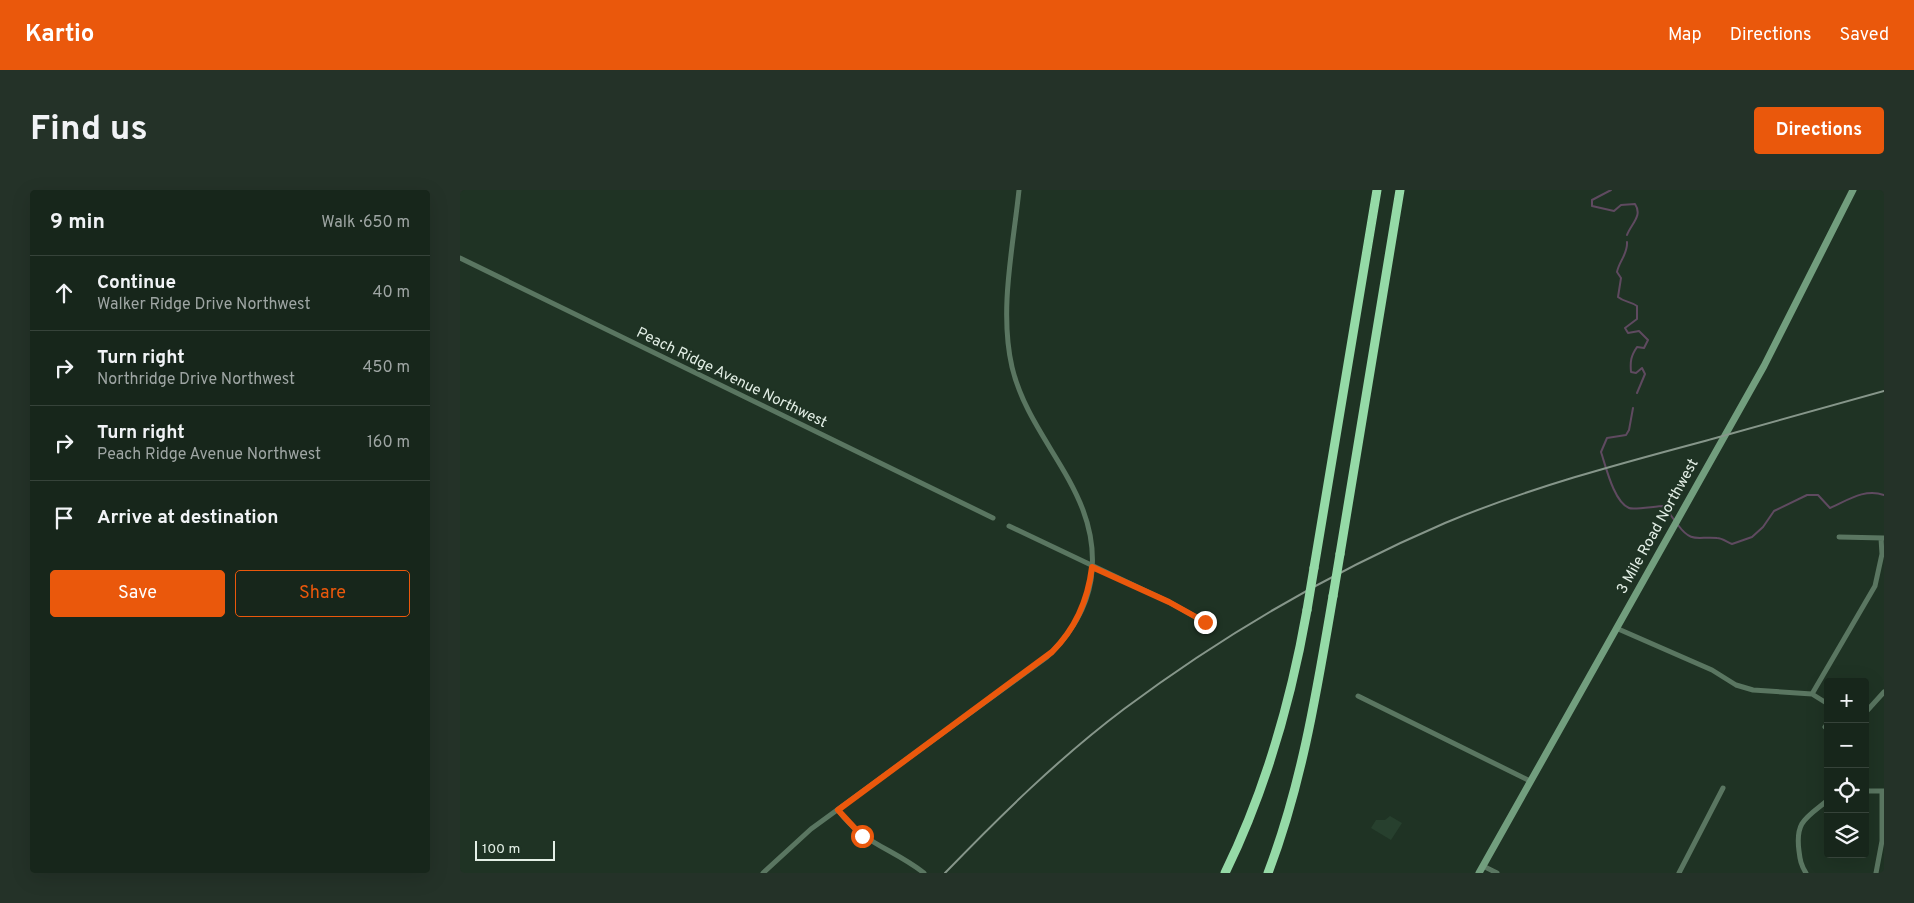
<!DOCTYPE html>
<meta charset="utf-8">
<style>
:root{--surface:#17261b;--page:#243228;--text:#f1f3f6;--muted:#9ea5a3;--line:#36433a;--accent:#ea580c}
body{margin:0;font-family:Overpass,sans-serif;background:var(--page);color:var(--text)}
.controls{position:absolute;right:15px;bottom:15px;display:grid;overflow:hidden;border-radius:5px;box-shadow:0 5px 20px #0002}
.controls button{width:45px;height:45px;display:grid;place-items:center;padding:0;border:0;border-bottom:1px solid var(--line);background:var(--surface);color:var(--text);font:25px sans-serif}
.scale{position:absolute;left:15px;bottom:12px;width:80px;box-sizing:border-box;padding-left:5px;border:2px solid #e3efe6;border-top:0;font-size:14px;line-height:18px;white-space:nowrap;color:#e3efe6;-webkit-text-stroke:4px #1f3324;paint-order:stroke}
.stop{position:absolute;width:15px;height:15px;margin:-11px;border:4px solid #ea580c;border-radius:50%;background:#fff}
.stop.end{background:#ea580c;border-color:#fff;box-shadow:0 1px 5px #0008}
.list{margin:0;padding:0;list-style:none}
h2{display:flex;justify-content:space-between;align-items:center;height:65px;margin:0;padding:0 20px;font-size:21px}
h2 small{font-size:16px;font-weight:400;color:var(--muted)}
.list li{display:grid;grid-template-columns:32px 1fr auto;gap:15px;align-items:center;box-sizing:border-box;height:75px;padding:0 20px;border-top:1px solid var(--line)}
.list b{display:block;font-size:19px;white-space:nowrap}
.list p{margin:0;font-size:16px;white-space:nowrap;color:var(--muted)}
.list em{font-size:16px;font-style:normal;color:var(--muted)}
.actions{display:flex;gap:10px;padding:15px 20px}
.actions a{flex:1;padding:11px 0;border:1px solid var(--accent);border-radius:5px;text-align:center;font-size:18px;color:var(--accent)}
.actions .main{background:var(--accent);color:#fff}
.icon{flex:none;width:28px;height:28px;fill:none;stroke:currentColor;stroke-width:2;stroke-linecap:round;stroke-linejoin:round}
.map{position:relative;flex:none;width:1424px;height:683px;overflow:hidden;border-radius:5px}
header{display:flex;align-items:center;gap:30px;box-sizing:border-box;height:70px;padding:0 25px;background:var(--accent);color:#fff}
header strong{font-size:24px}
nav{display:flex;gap:28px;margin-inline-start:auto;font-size:18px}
.intro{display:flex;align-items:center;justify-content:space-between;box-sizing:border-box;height:120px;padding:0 30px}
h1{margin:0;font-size:35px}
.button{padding:12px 22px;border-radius:5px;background:var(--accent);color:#fff;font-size:18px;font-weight:700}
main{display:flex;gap:30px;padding:0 30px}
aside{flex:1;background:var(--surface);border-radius:5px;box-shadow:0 5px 20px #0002}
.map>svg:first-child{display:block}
.built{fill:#27402e}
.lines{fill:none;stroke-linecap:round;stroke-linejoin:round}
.stream{stroke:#5f4a60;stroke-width:2}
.minor{stroke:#5a7661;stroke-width:5}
.secondary{stroke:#729e7e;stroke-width:7}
.motorway{stroke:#95daa7;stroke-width:9}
.rail{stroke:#86968a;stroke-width:2}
.motorway-bridge{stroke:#95daa7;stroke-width:9}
.route{stroke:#ea580c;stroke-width:6}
.labels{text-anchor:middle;stroke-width:4;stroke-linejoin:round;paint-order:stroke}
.street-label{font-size:15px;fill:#e3efe6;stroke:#1f3324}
</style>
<header>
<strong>Kartio</strong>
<nav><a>Map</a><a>Directions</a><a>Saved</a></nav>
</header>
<div class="intro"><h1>Find us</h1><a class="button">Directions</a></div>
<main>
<aside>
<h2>9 min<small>Walk · 650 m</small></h2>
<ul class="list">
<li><svg class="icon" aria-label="ahead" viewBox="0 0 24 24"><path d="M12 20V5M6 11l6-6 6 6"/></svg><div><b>Continue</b><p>Walker Ridge Drive Northwest</p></div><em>40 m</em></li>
<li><svg class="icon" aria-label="right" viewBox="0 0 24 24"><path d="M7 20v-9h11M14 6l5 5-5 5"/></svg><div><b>Turn right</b><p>Northridge Drive Northwest</p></div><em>450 m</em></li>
<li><svg class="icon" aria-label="right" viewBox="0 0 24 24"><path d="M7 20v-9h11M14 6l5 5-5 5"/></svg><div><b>Turn right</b><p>Peach Ridge Avenue Northwest</p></div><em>160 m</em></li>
<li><svg class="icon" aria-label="arrive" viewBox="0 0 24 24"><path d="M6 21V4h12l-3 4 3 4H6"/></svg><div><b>Arrive at destination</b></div></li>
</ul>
<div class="actions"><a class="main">Save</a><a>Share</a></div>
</aside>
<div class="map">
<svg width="1424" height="683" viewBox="0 0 1424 683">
<rect width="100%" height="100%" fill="#1f3324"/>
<!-- built -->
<path class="built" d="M930,626L942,633L931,650L911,638L916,630H925Z"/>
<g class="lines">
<!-- stream -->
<path class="stream" d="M1151,0L1132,10V16L1154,21L1161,15L1175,14C1183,26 1171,34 1167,45
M1167,52C1168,64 1159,71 1157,82L1161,88L1158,107C1164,112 1170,111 1177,116V129L1165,138L1168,143L1179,141L1188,150L1184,158L1177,157C1171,166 1170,171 1171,182L1176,183L1182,178L1185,184L1177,203
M1173,218L1169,240L1166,245L1147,248L1141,262C1146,277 1154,312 1169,318C1174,320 1196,316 1204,316L1215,331
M1218,335C1232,354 1238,346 1257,348C1262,348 1267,352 1272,354L1292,347L1303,337L1314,321L1347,305H1358L1370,318C1388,310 1405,298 1424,305"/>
<!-- minor -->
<path class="minor" d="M0,68L533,328
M549,336L709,412L745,432
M1379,347L1424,348
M1156,438L1252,480L1276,495L1293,500L1352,504L1368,514
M1352,504L1415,396L1422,364L1421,348
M898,506L1070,591
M1405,523L1424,502
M1365,537L1368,533
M1405,601H1424
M378,620C403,654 432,658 464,683
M1023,676L1037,683
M303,683L351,639L587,467C609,446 626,420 631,390C644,303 570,254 552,177C539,120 553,58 559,0
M1219,683L1263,598
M1346,683C1341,675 1340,670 1339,661C1335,631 1346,628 1368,610
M1416,683L1422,651V601"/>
<!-- secondary -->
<path class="secondary" d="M1019,683L1304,176L1393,0"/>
<!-- motorway -->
<path class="motorway" d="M880,364L940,0
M854,378L917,0
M765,683C806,599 831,511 847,420
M808,683C842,594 857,500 873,406"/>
<!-- rail -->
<path class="rail" d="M485,683C541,625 599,568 664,519C763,445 871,382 985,333C1071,297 1162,273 1252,249C1310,233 1367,217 1424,201"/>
<!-- motorway-bridge -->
<path class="motorway-bridge" d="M873,406L880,364
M847,420L854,378"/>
</g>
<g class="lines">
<!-- route -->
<path class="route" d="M402,646L378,620L592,462C616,438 628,410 632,377L709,412L745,432"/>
</g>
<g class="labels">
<!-- street labels -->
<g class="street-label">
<text transform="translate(272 187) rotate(26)" y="5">Peach Ridge Avenue Northwest</text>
<text transform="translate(1197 336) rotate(-61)" y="5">3 Mile Road Northwest</text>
</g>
</g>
</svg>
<div class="controls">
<button>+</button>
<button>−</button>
<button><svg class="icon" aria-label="locate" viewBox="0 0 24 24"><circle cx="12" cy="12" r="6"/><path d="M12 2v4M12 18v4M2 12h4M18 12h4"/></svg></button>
<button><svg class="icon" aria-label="layers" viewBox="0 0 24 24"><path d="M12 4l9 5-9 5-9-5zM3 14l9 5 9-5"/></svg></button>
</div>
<div class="scale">100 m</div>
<div class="stop" style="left:402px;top:646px"></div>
<div class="stop end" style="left:745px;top:432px"></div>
</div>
</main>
